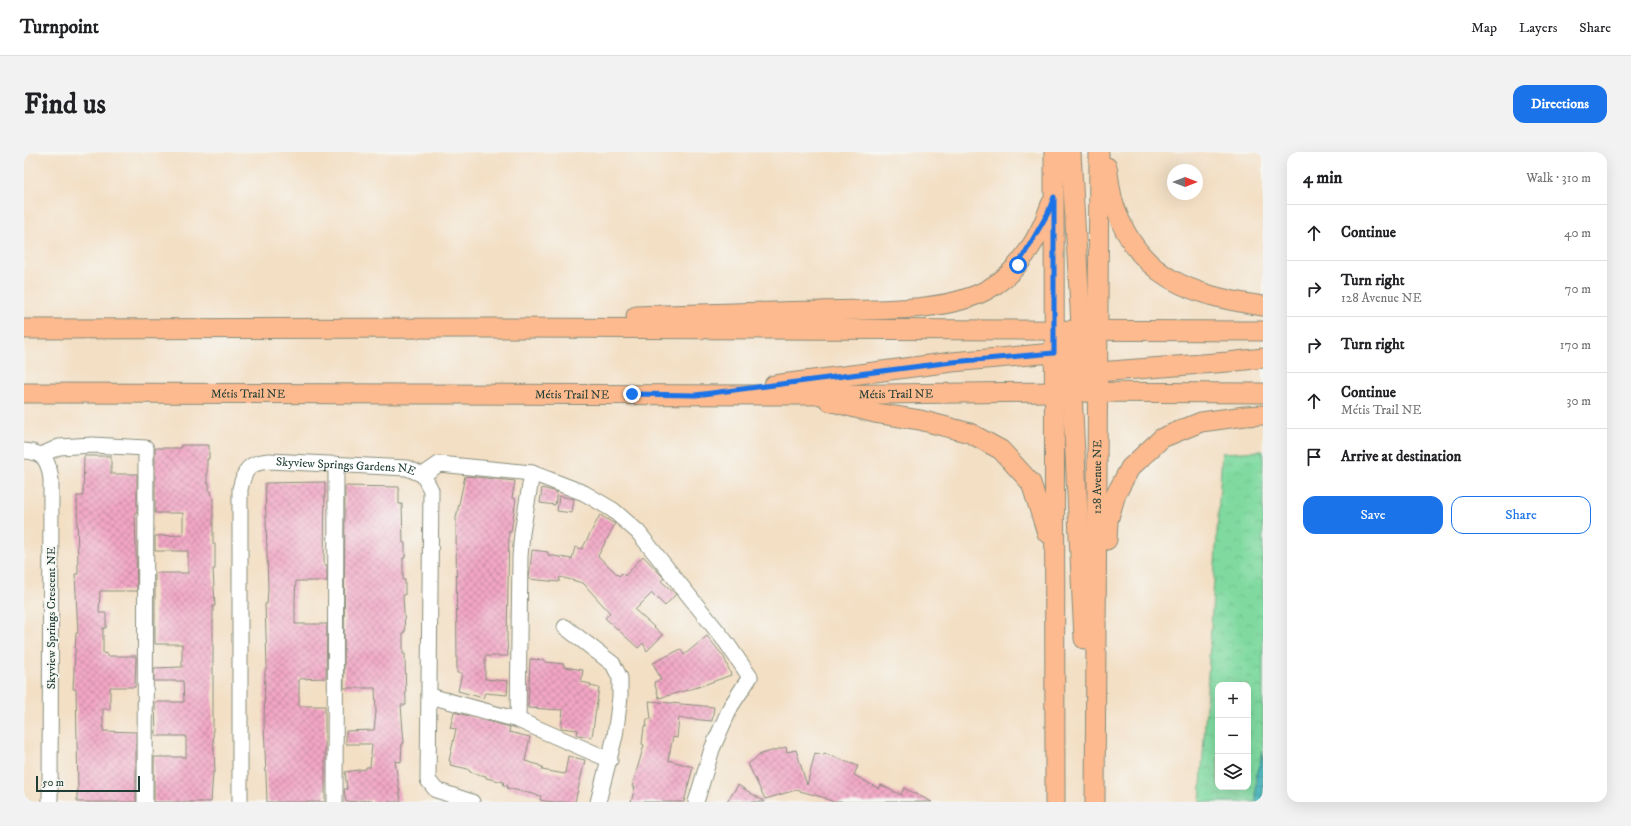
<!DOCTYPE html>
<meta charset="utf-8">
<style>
:root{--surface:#fff;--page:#f2f2f2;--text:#202124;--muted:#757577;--line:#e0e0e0;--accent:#1a73e8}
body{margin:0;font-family:"IM FELL DW Pica",serif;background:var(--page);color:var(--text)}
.controls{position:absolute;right:12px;bottom:12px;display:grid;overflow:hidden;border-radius:8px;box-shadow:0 4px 16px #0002}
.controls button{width:36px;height:36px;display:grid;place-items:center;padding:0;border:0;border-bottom:1px solid var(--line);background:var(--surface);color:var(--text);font:20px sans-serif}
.compass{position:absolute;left:1143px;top:12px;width:36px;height:36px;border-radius:50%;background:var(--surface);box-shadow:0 4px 16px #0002;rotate:90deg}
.scale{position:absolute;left:12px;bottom:10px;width:104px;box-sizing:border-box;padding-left:4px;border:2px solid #1f3d34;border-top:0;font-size:11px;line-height:14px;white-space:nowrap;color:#1f3d34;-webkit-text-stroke:3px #f6f6f2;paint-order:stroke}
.stop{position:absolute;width:12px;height:12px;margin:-9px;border:3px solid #1a73e8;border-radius:50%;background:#fff}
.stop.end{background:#1a73e8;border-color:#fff;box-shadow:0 1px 4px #0008}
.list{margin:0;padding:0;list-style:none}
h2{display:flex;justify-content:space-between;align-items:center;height:52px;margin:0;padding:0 16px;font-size:17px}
h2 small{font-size:13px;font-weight:400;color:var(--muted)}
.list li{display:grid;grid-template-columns:26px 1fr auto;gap:12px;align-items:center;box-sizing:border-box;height:56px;padding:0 16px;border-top:1px solid var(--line)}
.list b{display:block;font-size:15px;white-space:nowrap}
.list p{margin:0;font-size:13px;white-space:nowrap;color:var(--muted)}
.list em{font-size:13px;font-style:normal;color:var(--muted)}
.actions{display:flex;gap:8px;padding:12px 16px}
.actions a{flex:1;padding:9px 0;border:1px solid var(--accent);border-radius:12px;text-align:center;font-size:14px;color:var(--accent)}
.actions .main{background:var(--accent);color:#fff}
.icon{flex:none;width:22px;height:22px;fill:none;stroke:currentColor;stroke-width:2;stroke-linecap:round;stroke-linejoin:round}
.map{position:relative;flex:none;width:1239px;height:650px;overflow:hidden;border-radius:12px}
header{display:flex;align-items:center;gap:24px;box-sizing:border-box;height:56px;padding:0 20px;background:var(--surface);border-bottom:1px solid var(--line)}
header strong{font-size:19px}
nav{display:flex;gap:22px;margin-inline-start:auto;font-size:14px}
.intro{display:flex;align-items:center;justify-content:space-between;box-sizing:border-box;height:96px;padding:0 24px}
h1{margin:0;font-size:28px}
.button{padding:10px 18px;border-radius:12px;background:var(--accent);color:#fff;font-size:14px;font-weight:700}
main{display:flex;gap:24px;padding:0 24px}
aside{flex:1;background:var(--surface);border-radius:12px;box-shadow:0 4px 16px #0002}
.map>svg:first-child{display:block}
.park{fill:url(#park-crowns);stroke:#508c6a;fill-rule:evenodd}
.water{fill:url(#water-waves);stroke:#347a7a}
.building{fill:url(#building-cross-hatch)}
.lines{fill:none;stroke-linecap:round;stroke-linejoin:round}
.minor-casing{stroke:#898e7c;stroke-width:17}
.major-casing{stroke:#898e7c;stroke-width:21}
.minor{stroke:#fff;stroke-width:15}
.major{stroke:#fcba8e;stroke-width:19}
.route{stroke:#1a73e8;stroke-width:5}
.labels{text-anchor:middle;stroke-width:3.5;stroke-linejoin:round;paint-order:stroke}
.street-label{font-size:12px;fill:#1f3d34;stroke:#f6f6f2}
</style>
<header>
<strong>Turnpoint</strong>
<nav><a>Map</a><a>Layers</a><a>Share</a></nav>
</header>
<div class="intro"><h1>Find us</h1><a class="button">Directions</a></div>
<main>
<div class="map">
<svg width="1239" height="650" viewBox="0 0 1239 650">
<defs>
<pattern id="park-crowns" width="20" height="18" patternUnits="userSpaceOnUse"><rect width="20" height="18" fill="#80daa0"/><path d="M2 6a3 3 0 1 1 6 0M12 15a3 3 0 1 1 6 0" fill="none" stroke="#6ebc8a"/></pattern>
<pattern id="water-waves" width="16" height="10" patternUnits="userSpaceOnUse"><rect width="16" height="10" fill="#48b7bf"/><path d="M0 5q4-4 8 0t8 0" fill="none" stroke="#3b969c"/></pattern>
<pattern id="building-cross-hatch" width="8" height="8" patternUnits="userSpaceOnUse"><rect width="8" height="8" fill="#f2a6c4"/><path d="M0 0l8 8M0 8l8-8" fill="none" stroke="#c388a0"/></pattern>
</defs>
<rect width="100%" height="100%" fill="#f6f6f2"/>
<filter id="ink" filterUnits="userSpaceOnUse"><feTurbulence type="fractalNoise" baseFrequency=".025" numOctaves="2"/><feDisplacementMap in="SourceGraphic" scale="8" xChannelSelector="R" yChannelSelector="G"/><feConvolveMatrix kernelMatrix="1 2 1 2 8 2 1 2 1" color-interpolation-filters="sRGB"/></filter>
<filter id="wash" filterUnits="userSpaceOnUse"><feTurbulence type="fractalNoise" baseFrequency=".012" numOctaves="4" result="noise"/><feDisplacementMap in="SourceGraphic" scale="16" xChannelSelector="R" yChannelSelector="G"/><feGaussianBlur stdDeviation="0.9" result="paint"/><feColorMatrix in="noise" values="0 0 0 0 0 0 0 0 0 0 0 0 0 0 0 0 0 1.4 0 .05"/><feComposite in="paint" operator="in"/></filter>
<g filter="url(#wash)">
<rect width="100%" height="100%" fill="#f3dfc4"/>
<!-- park -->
<path class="park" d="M1239,299V650H1176L1198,301ZM1194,533H1224V635H1194Z"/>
<!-- water -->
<path class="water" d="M1239,600V650H1232V623Z"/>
<g id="blocks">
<!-- building -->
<path class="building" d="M157,293H185V307H183V331H185V339H187L189,348V392H191V417H189L191,454H189V577L191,620H189L187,650H130V605H162V584H132L131,550H160L159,529H130V516L158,515V492H131V421H164V399H131V384L159,383V361H131V296H157Z
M60,304H87V322H113V361H111L113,439H76L75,461H82V476H79V501L83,502V504H112L111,535H86V557H79V579L112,580V650H53V639H54L52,537H49L52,481H54L51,422H54L53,344H59Z
M441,324L491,329L488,346L492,347L487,380H485L483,486L484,504H461V527L484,529L483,543L461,541L459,546L434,539L438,521H433L432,366Z
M301,330L300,413H303V429H272L271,446V472H303L302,526L275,527V554H301V650H243L240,571L241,519L243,514L241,452H243L244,437L241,331Z
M321,334L375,335V352H378L379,391H381V406H379V428H381V443H379L381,480H379V502H381L382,553H377L380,591H378L377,610L371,609L377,650H349L348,648L322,650L320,637H323L321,620L342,617V615H346L348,592H322V579L350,578L352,560L351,536H320Z
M518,336L533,340L531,353L516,351Z
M535,344L550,347L548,361L533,359Z
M576,363L591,372L574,404L595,424L598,421L601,424L619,404L640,426L637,429L652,442L641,454L628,441L611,458L639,483L623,499L619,491L614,496L581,466L586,461L559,431L536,425L535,430L505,427L508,398L524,400V403L548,407L551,395L558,397Z
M683,484L700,505L707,523L674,535L635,546L630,530L637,528L629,511L657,497L660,503Z
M506,507L521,508V510L540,512V515L559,518L557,530L567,532L566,534L575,536L568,585L553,583L554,578L537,576L539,558L504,556Z
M625,549L690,555L688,569L655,566L653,586L649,585L644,608L669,615L660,650H607L611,635H608L620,593L618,592L620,575H622L623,567H627Z
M430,560L486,575L485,580L506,585L501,609L515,613V614L519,615L518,618L541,622L544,604L561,608L551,650H528L516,648L517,644L483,636L484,634L479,633L480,630L462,626V624L446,620L444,617L426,613L427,610L425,609L432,577L426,576Z
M762,595L763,600L772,598L783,633L791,601L800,603V601L834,614L830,623L855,637L857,633L877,643L880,636L908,650H810L802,647V646L772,638L741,647L724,612L737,602Z
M714,633L741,650H703Z"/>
</g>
</g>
<g filter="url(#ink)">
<use href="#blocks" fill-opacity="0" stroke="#898e7c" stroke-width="1"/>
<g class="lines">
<defs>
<g id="minor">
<path d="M0,299C21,300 25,310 27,328L26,650"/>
<path d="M17,303L35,295L69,293L122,296L121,650"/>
<path d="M399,323L415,312L508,321L560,341L589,358L614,380L702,490L726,525L707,554L688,597L672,650"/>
<path d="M541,475L589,512L596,526V545L591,584L574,650"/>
<path d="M406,544L494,568L586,608"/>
<path d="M494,568L496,405L498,381L508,321"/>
<path id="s1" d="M216,650V337C221,317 224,311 245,309L383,316L399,323L407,338L404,628L412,638L448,650"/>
<path d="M311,650L312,312"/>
</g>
<g id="major">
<path d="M1030,0L1031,650"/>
<path d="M1047,0L1058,191L1060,211L1070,235"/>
<path d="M1083,15C1085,26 1086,38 1089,49C1112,126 1167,143 1239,154"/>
<path d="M612,164C673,162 735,160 796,159C845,157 924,162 966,136C996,119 1016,84 1027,52"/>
<path d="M0,177L473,176L1239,179"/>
<path d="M1033,183C1046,197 1046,222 1048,240L1060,487"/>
<path d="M1062,223L1074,220L1204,210L1239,206"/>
<path d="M750,233L928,210L1029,201L1058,191L1074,179"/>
<path id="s2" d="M0,241L781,243L1029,240L1239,241"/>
<path d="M805,249L851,261L896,268L946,281L977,298L1007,331L1023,381"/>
<path d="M1083,388L1084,369L1092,342L1106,316L1138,286L1177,270L1221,264L1239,263"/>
<path id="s3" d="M1071,650L1075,0"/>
</g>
</defs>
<!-- minor casing -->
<use href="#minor" class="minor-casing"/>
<!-- major casing -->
<use href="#major" class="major-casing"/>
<!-- minor -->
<use href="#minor" class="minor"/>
<!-- major -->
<use href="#major" class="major"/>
</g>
</g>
<g class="lines" filter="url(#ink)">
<!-- route -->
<path class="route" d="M608,242L672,243L928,210L1030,201V45L1024,61L994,113"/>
</g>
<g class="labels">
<!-- street labels -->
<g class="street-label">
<text dy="4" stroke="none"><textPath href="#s2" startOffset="224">Métis Trail NE</textPath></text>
<text dy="4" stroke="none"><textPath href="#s2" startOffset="548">Métis Trail NE</textPath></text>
<text dy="4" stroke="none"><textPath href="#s2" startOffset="872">Métis Trail NE</textPath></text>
<text dy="4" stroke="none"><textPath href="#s1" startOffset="435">Skyview Springs Gardens NE</textPath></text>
<text dy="4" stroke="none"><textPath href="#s3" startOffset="325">128 Avenue NE</textPath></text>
<text transform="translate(27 466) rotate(-90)" y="4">Skyview Springs Crescent NE</text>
</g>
</g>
</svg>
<div class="controls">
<button>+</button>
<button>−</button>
<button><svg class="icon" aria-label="layers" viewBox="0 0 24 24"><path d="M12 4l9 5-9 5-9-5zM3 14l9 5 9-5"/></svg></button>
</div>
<svg class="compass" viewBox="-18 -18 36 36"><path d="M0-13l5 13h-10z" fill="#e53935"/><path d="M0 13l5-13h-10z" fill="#757577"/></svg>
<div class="scale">50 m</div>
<div class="stop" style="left:994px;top:113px"></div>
<div class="stop end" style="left:608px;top:242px"></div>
</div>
<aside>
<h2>4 min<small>Walk · 310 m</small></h2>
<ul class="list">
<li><svg class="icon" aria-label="ahead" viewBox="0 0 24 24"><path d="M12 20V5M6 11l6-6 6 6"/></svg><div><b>Continue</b></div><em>40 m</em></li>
<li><svg class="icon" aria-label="right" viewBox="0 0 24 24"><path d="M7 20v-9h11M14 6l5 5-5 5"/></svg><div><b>Turn right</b><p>128 Avenue NE</p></div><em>70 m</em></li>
<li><svg class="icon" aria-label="right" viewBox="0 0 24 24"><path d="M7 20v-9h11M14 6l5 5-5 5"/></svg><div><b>Turn right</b></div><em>170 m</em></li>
<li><svg class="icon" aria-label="ahead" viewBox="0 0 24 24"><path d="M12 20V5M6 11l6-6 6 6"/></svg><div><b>Continue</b><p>Métis Trail NE</p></div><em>30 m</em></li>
<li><svg class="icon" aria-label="arrive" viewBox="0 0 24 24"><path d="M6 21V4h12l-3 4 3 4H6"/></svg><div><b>Arrive at destination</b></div></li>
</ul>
<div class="actions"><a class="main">Save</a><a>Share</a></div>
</aside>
</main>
